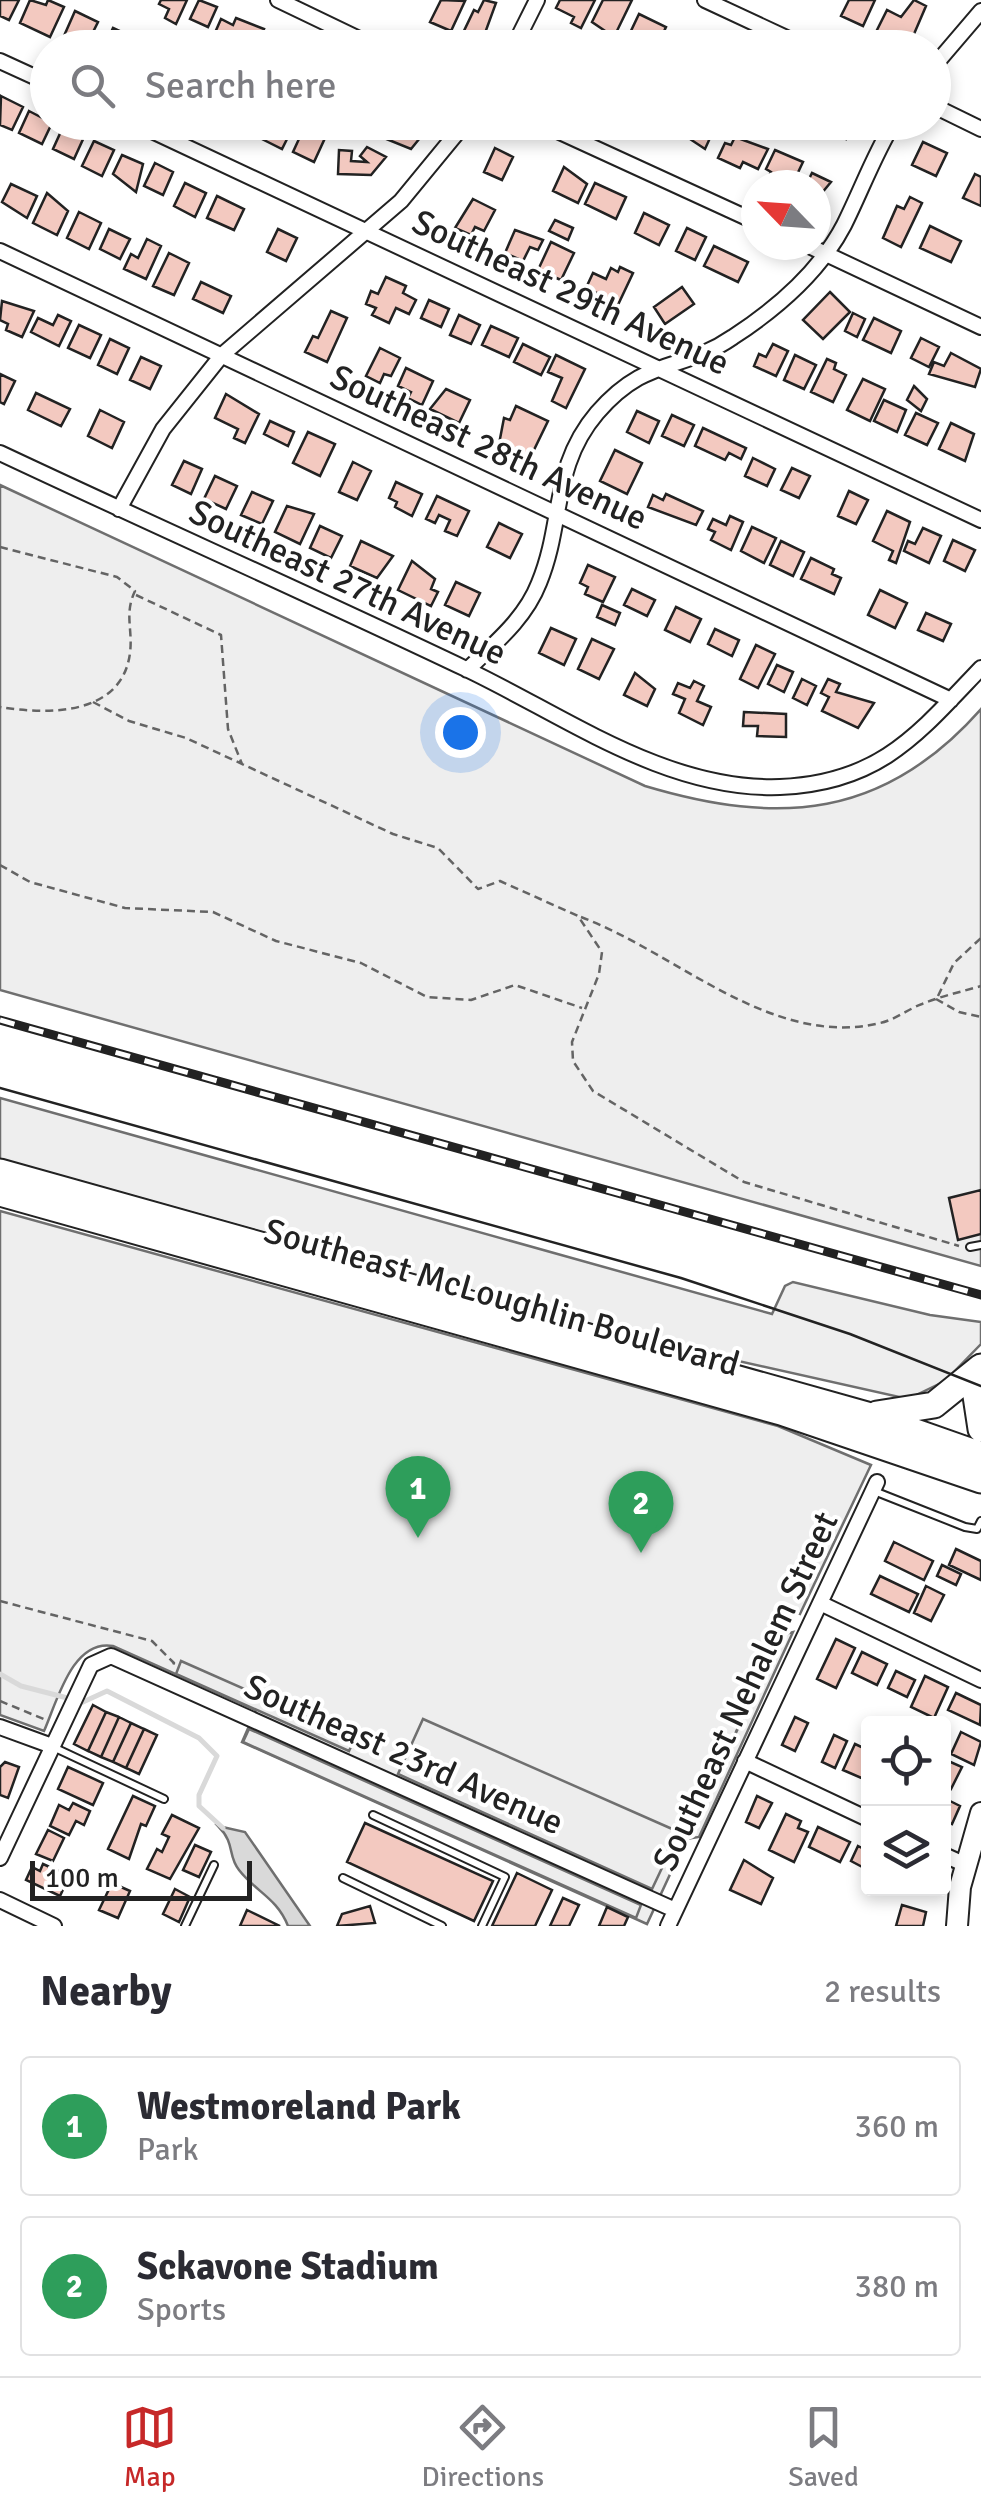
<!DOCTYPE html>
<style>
:root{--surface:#fff;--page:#f7f7f7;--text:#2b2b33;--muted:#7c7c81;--line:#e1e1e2;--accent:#c62828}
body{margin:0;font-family:Signika,sans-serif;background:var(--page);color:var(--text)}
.controls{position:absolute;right:30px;bottom:30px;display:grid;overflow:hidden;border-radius:10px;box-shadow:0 5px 15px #0003}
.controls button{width:90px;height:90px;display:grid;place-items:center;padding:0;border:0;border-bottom:2px solid var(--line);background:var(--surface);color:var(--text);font:50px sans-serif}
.compass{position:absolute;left:741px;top:170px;width:90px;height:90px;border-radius:50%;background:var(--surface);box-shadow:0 5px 15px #0003;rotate:295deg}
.scale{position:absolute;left:30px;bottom:25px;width:222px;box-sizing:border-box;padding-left:10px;border:5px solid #222;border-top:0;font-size:28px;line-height:35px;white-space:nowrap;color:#222;-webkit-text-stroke:8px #fff;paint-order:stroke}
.you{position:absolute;left:460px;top:732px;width:35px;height:35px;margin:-25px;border:8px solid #fff;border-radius:50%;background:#1a73e8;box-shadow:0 0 0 15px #1a73e833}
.badge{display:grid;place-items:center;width:65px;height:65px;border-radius:50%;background:var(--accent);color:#fff;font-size:32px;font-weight:700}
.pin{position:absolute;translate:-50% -82px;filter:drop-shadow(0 2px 5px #0008)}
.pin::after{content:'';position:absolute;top:52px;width:35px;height:30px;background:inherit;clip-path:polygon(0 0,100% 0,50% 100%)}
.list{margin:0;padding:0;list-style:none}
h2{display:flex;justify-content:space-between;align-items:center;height:130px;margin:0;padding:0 40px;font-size:42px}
h2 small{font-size:32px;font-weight:400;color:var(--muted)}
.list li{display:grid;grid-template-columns:65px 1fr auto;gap:30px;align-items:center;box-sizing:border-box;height:140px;margin:0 20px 20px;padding:0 20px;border:2px solid var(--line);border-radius:10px}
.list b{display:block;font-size:38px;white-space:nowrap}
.list p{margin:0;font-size:32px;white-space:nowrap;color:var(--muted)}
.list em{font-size:32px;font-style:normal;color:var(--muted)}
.icon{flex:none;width:55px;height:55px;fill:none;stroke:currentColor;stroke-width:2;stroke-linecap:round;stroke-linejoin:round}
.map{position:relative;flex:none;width:981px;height:1926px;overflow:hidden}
.search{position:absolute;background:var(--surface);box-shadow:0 5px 15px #0003;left:30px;right:30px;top:30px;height:110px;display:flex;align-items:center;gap:25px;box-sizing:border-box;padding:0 35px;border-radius:55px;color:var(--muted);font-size:38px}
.sheet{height:450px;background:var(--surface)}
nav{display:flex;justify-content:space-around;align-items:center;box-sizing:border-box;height:140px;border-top:2px solid var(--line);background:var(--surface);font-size:28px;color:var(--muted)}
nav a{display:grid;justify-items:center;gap:5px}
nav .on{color:var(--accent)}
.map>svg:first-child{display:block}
.green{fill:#eee;stroke:#6f6f6f;stroke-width:2.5}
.parking{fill:#ededed;stroke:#6f6f6f;stroke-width:2.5}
.water{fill:#d9d9d9;stroke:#6f6f6f;stroke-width:2.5}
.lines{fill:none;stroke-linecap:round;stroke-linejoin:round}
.stream{stroke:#d9d9d9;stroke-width:5}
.building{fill:#f3c9c0;stroke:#222;stroke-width:2.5}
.lane-casing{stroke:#222;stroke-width:10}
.street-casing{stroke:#222;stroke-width:18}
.primary-casing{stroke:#222;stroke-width:24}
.highway-casing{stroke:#222;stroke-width:29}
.path{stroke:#646464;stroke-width:2.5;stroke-dasharray:8 5;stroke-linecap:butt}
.lane{stroke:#fff;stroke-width:6}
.street{stroke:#fff;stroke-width:14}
.primary{stroke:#fff;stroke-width:20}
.highway{stroke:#fff;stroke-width:25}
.tram{stroke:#222;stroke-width:2.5}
.rail-casing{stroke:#222;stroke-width:9}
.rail{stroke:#fff;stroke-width:5;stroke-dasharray:15;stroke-linecap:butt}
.labels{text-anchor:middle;stroke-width:8;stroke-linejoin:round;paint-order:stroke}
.street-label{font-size:35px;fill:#222;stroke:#fff}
</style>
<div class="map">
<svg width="981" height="1926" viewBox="0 0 981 1926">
<rect width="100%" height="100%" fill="#fff"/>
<!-- green -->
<path class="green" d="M0,485L645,786C779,826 884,819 981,709V1266L0,990Z
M0,1098L772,1314L785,1286L793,1282L930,1315L981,1322V1344L945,1381L908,1399L658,1343L0,1159Z
M0,1211L778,1426L871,1465L800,1614L792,1611L647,1924L242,1742L256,1710L113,1646C72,1639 57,1702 44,1731L0,1715Z"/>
<!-- parking -->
<path class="parking" d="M793,1632L699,1837L687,1839L781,1635Z
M181,1661L355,1738L349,1751L176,1674Z
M423,1719L679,1832L652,1889L398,1774Z
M249,1729L641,1905L636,1918L243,1742Z"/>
<!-- water -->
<path class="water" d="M218,1826L245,1832L310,1926H288C277,1898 256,1892 239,1870C227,1855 236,1844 218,1826Z"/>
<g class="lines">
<!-- stream -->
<path class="stream" d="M0,1674L21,1686L83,1702L107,1691L199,1738L217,1756L199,1795V1806L223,1828"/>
</g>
<!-- building -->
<path class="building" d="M0,0H19L9,20L0,16Z
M30,0L46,5L48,0L64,7L50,37L20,23Z
M161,0H187L176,24L165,18L169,9L159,4Z
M199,0L217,7L208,27L190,19Z
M441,0L465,1L451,31L430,22Z
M484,0L496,3L481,44L462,35L474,10L478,12Z
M560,0H595L581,28L571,23L574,17L556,8Z
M603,0H632L614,37L592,22Z
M849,0H875L863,26L841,16Z
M914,0L926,6L908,48L874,36L887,10L901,17Z
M75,11L98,22L85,48H66L60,45Z
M639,14L666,27L657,46L630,33Z
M236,18L264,29L255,48H242L214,35L221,19L233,25Z
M113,28L139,40L136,48H104Z
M1,96L23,107L12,130L0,125Z
M29,111L52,123L42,144L19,133Z
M271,122L295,123L282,149L262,139Z
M385,122L402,126L433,122L411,149L379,136Z
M678,122H706L715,127L705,149L675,129Z
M826,122H854L846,139L830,131L833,126Z
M311,124L321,129L319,135L325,138L314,162L293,152L304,128L309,130Z
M63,127L84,137L74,159L53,149Z
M735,137L768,149L758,169L743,162L740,168L718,158L725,143L731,145Z
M94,141L114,150L102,176L82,166Z
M923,142L947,153L936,176L912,165Z
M367,147L386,157L371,175L338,174L339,150L352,151L351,161L367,162L360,156Z
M495,148L513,157L502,180L484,172Z
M775,150L803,162L792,185L767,180L771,172L766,169Z
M122,155L143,164L136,192L113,174Z
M155,163L173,172L163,195L144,186Z
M564,167L587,184L578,203L553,191Z
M812,173L831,182L816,200V185H806Z
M975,174L981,177V206L963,198Z
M185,183L206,193L195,217L174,206Z
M595,183L626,197L616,219L585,204Z
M11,184L37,196L27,218L2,202Z
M47,193L68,211L57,235L33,223Z
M217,196L244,209L234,230L207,218Z
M910,197L922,203L901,247L883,238L897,206L904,209Z
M473,199L495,210L484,231L475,227L471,235L455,228Z
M79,212L101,223L89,249L67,238Z
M644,213L669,225L659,245L635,233Z
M555,220L573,228L568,240L549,231Z
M930,226L961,241L951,262L920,248Z
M687,228L706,237L695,260L676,251Z
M109,229L130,239L120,259L100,249Z
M278,229L297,238L286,261L267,252Z
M515,230L543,240L538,250L530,247L523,261L505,253Z
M147,239L161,246L146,279L124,269L131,254L138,258Z
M551,242L574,253L561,280L538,270Z
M714,246L748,262L738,282L704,266Z
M169,253L189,263L174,295L153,286Z
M620,267L633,273L616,309L596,299L599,294L586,288L593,273L606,279L611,268L618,272Z
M386,277L406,286L403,293L416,300L409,314L396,308L389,323L372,315L376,308L366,304L371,291L378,294Z
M201,282L231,296L223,313L193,299Z
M682,287L694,304L665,324L654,307Z
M830,292L850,312L823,339L803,320Z
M429,300L449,309L441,327L421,318Z
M2,301L34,311L22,337L6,330L8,324L0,320Z
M331,311L347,318L327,362L305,352L313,336L318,338Z
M853,313L865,319L857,337L845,331Z
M58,315L71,321L59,346L31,332L38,318L53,325Z
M459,315L480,325L471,344L450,335Z
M874,318L901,331L891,353L863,340Z
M79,325L101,335L90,358L68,348Z
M491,326L518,338L509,357L482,345Z
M921,338L939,347L929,367L911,358Z
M110,339L129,348L117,374L98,365Z
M523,344L550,357L541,375L514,362Z
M773,344L788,351L776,376L754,366L759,354L766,357Z
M380,348L400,358L391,376L384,374L380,383L366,376Z
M951,353L981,369L975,387L929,374L934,362L944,366Z
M556,355L585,369L566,408L552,401L562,378L548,372Z
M795,355L816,365L804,389L784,380Z
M141,357L161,366L150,389L130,380Z
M827,359L836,363L834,369L846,375L833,402L811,392Z
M406,368L433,381L422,405L408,398L411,392L398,386Z
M0,374L15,381L4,404L0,402Z
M863,379L885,389L870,421L847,410Z
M914,386L927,399L921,411L907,400Z
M446,389L470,400L459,423L430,409Z
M36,393L70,409L61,426L28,410Z
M226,394L259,414L245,443L234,438L238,429L215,418Z
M884,400L906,410L897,432L874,421Z
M516,406L548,421L530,458L499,444L504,418L510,420Z
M100,410L124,422L112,448L88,436Z
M637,411L659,421L649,443L627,432Z
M916,413L938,423L927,445L905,435Z
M672,415L694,425L684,446L662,436Z
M270,421L294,432L288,446L264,434Z
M951,423L974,434L965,461L939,449Z
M703,428L746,448L741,459L729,453L725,460L695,446Z
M308,432L335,444L320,476L293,463Z
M615,450L642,463L627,494L600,481Z
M753,458L775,469L767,486L745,476Z
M184,461L202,469L191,494L172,485Z
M353,462L371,471L357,500L339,492Z
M792,468L810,476L799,498L781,490Z
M215,476L237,486L226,509L204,499Z
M396,482L422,494L412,516L395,507L397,502L389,498Z
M849,491L868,500L856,524L838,516Z
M252,492L273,501L262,524L241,515Z
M666,494L703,511L696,525L648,507L653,495L663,500Z
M437,496L469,511L457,536L445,531L450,520L439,515L435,523L426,519Z
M287,506L314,514L300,544L275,532Z
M887,511L910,522L896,563L889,560L893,551L873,541Z
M730,516L743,522L731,550L711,540L715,532L708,529L713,519L726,525Z
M499,523L522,534L510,558L487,547Z
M320,526L342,536L331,558L310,548Z
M752,527L776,538L764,563L741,551Z
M923,528L941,536L929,563L904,551L908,541L915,544Z
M953,540L975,550L965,571L944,561Z
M361,541L393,556L377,578L350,566Z
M781,541L804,552L793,576L770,565Z
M811,558L834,569L832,574L841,578L834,594L801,579Z
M412,561L435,579L431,589L438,592L431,606L398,590Z
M588,565L615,577L603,602L585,594L588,587L580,583Z
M456,582L480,593L469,616L445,605Z
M632,589L655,600L647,616L624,605Z
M880,590L907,603L895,628L868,615Z
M602,605L620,613L615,625L597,617Z
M676,607L701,619L690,642L665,630Z
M926,613L951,624L943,641L918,630Z
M551,628L576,639L564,665L539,653Z
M715,629L739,640L732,656L708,644Z
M592,639L614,649L599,679L578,669Z
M756,645L775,654L758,688L740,679Z
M777,665L793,672L784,692L768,684Z
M635,673L655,689L647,706L624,695Z
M802,679L816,686L807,705L793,698Z
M828,679L840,684L836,692L874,703L858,728L822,711L829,697L821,693Z
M694,681L704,686L697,701L711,707L703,725L679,713L685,699L673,694L678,683L690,688Z
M744,712L786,714V737L757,736L758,726H743Z
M981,1190V1234L958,1240L949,1198Z
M894,1542L933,1561L924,1580L885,1561Z
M956,1549L981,1561V1580L949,1565Z
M942,1565L961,1574L956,1585L937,1576Z
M880,1576L918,1594L909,1612L871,1594Z
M926,1586L944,1595L931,1621L914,1613Z
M836,1639L855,1648L836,1688L817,1679Z
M862,1652L887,1664L877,1685L852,1673Z
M896,1671L915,1680L907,1697L888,1688Z
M925,1676L948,1687L934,1718L911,1707Z
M956,1693L981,1705L980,1725L948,1710Z
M93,1705L106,1712L88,1751L74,1744Z
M106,1712L119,1717L101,1757L88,1751Z
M119,1717L131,1723L113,1762L101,1757Z
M795,1717L808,1723L795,1751L782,1745Z
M131,1723L144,1729L126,1768L113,1762Z
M144,1729L157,1735L139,1774L126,1768Z
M961,1732L981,1742L974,1765L951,1754Z
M834,1735L847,1741L835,1768L822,1762Z
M855,1744L868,1750L866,1780L843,1770Z
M946,1760L962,1767L951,1789L944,1785Z
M5,1762L19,1767L8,1798L0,1795V1767Z
M68,1767L103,1783L93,1805L58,1789Z
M133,1796L155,1806L146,1826L141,1824L129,1859L108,1849Z
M757,1796L772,1803L759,1828L746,1822Z
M944,1798L960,1806L952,1824L944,1820Z
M73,1803L90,1811L84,1825L76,1821L69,1835L50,1826L59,1805L69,1810Z
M786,1814L801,1821L798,1828L808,1832L794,1862L769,1850Z
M172,1815L199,1828L170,1879L147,1869L157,1849L162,1852L169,1837L162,1834Z
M365,1823L493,1881L474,1921L347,1862Z
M818,1827L850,1842L840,1862L809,1847Z
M48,1830L64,1838L53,1861L36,1854Z
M195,1845L211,1852L199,1877L183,1870Z
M858,1846L868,1851V1870L851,1861Z
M744,1860L773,1878L761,1904L730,1890Z
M43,1864L63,1873L60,1880L66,1883L60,1896L26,1880L32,1867L40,1871Z
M517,1873L552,1890L535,1926H492Z
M112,1883L130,1891L118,1918L99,1910Z
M175,1889L190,1897L179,1922L163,1914Z
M563,1898L579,1905L569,1926H550Z
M902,1905L926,1912L923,1926H896Z
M370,1906L375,1923L337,1926L342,1914Z
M607,1907L628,1917L624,1926H599Z
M247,1910L280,1926H240Z"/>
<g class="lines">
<defs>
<path id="lane" d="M970,1247L981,1245
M874,1491L965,1527L977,1529L981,1521
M53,1747L164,1799
M373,1815L505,1877L482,1926
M343,1878L442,1926
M185,1926L214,1865"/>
<path id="street" d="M278,0L378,48
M705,0L808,48
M513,48L537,0
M0,61L48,83
M934,66L981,11
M934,106L981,129
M133,122L981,520
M538,122L756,222
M807,245L981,327
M0,251L951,700
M0,453C155,526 311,595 466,669C565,716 666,791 780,787C880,783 918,734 981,668
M119,509L163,429L222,355L401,201L466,122
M467,670C495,643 525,619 539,583C564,523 551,467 597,413C647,355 681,373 733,337C776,309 820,271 844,225C861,191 874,155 894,122
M820,1603L981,1680
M0,1727L52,1746
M745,1761L868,1819
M944,1855L966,1865
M0,1858L91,1665L111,1656L675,1910
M0,1900L54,1926
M668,1926L877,1482"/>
<path id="primary" d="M957,1926L960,1887L981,1813"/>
<path id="highway" d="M0,1172L867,1415L981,1455
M0,1193L781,1412L981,1480
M973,1376L981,1429
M877,1414L934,1405L981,1367"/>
</defs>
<!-- lane casing -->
<use href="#lane" class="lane-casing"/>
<!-- street casing -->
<use href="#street" class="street-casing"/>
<!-- primary casing -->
<use href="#primary" class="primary-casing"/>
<!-- highway casing -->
<use href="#highway" class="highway-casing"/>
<!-- path -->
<path class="path" d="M0,547L117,577L135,591C124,614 133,629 130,653C122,716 48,715 0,707
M136,595L221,635L228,729L242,764
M93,702L129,721L186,738L393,834L438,848L478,889L500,881L578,916L602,952L599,974L572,1042L573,1061L593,1091L744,1182L959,1246
M0,865L30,882L125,908L213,912L276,941L361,963L427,997L471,1000L515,985L582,1008
M581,917C677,953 772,1049 880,1023C895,1020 908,1009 922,1004C941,996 961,992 981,986
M938,996L954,963L981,938
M936,999L959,1012L981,1017
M0,1601L152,1641L174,1663L172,1667
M0,1701L46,1720"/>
<!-- lane -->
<use href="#lane" class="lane"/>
<!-- street -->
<use href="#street" class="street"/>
<!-- primary -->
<use href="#primary" class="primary"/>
<!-- highway -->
<use href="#highway" class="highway"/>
<!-- tram -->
<path class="tram" d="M0,1088L681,1278L850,1334L981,1386"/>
<defs>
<path id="rail" d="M0,1020L981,1295"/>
</defs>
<!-- rail casing -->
<use href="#rail" class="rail-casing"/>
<!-- rail -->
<use href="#rail" class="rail"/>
</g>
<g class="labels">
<!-- street labels -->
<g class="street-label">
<text transform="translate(571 292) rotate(25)" y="12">Southeast 29th Avenue</text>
<text transform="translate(489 447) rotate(25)" y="12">Southeast 28th Avenue</text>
<text transform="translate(348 582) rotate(25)" y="12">Southeast 27th Avenue</text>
<text transform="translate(502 1297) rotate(16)" y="12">Southeast McLoughlin Boulevard</text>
<text transform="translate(745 1691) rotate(-65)" y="12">Southeast Nehalem Street</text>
<text transform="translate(404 1754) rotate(24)" y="12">Southeast 23rd Avenue</text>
</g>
</g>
</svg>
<div class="controls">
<button><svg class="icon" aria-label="locate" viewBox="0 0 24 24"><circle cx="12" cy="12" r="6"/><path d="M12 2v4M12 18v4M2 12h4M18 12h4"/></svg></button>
<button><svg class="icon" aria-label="layers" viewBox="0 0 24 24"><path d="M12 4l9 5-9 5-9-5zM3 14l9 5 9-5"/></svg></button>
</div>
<svg class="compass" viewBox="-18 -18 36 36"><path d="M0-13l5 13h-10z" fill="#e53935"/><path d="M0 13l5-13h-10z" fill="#7c7c81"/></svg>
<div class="scale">100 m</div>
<div class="you"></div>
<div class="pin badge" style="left:418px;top:1538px;background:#2e9e5b">1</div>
<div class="pin badge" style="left:641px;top:1553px;background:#2e9e5b">2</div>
<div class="search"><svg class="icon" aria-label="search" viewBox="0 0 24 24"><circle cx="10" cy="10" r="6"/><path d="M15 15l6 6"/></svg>Search here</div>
</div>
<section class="sheet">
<h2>Nearby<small>2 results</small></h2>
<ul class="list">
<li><span class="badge" style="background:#2e9e5b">1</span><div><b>Westmoreland Park</b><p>Park</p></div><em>360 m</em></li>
<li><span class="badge" style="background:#2e9e5b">2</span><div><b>Sckavone Stadium</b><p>Sports</p></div><em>380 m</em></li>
</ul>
</section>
<nav>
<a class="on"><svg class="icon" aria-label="map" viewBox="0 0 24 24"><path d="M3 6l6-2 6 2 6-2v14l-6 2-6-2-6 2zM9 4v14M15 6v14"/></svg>Map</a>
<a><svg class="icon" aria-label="directions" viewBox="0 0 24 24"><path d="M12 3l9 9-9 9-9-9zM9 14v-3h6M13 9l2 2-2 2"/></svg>Directions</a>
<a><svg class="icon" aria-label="saved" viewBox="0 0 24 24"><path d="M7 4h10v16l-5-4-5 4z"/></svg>Saved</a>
</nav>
